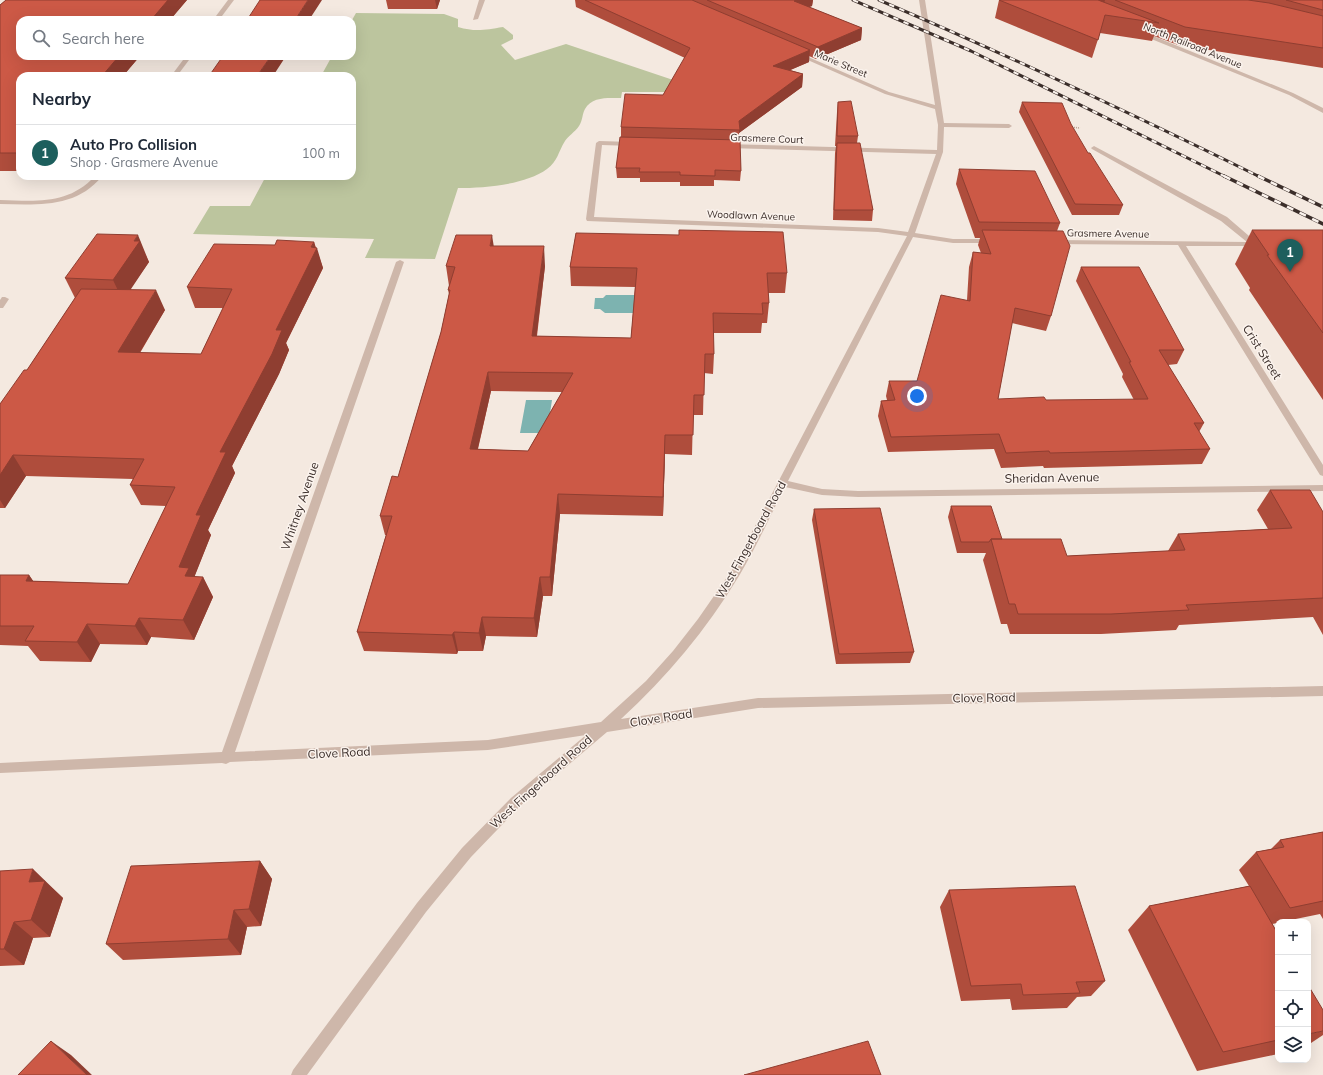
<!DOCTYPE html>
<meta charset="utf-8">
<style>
:root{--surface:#fff;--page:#f6f6f7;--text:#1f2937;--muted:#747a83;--line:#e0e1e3;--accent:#1d5f5d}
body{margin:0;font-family:Mulish,sans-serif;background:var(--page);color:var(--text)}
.controls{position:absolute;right:12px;bottom:12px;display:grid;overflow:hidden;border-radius:8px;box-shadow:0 4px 16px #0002}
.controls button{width:36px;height:36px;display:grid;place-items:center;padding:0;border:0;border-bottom:1px solid var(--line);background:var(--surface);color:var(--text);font:20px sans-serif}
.you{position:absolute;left:917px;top:396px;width:14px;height:14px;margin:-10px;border:3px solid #fff;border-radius:50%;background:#1a73e8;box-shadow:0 0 0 6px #1a73e833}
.badge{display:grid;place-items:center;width:26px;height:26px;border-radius:50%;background:var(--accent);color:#fff;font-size:13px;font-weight:700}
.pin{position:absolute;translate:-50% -33px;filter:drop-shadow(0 1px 2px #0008)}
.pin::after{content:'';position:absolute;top:21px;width:14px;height:12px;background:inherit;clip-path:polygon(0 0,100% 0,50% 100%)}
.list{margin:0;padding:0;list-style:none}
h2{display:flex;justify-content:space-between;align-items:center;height:52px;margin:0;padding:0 16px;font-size:17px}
h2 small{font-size:13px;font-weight:400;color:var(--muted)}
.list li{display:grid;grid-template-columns:26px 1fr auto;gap:12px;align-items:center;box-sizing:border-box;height:56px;padding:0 16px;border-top:1px solid var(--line)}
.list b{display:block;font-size:15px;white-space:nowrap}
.list p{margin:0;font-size:13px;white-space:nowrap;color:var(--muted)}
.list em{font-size:13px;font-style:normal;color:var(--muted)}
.icon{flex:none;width:22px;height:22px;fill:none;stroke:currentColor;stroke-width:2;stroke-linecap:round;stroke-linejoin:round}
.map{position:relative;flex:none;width:1323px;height:1075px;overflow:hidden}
.search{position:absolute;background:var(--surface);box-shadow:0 4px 16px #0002;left:16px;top:16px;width:340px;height:44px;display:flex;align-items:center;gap:10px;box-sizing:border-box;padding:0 14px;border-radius:12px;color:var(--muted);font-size:15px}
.panel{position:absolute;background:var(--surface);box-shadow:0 4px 16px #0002;left:16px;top:72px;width:340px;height:108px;border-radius:12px}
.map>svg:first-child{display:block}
.green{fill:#bcc59e}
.water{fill:#7db3b0}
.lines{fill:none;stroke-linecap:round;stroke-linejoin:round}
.path{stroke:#baa194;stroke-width:1.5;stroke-dasharray:1 1;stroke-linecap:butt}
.minor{fill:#ceb7aa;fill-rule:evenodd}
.rail-far1-casing{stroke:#3b2e2a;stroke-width:3}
.rail-casing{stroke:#3b2e2a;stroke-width:3.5}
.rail-far1{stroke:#fbf3ed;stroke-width:2;stroke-dasharray:5.5;stroke-linecap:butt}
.rail{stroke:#fbf3ed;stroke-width:2.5;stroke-dasharray:7;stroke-linecap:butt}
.wall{fill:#af4d3c;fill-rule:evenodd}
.shaded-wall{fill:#8f3e31}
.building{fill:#cc5946;stroke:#8f3e31;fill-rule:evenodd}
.labels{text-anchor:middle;stroke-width:3;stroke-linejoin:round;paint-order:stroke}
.far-street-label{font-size:10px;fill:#3b2e2a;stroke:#fbf3ed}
.street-label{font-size:12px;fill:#3b2e2a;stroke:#fbf3ed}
</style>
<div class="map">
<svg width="1323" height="1075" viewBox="0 0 1323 1075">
<rect width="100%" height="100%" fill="#f4e9e0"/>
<!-- green -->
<path class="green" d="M356,13L444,14L458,19V27C475,32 485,30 503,27L513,35V39L501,45L515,60L566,44L694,87L691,92H622L621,98C609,98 592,96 585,109C582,114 583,120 579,126C575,132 568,136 565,141C558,152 558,161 547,169C525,185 484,188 458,188L435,259L365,258L374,239L193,234L210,206H250L266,176H352V76H321L332,56H352V20Z"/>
<!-- water -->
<path class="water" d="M606,295H643L642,313H605L600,309H594L595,298H603Z
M526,400H552L547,433H520Z"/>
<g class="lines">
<!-- path -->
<path class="path" d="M1070,127L1080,128"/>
<!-- minor -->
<path class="minor" d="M228,0H234L219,20H213Z
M479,0H485L478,19L473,20Z
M919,0H925L944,123L1009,124L1012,126L1009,128L944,127L943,152L915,233L953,239H993L997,241L993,243H953L913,237L788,481L822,489L858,491L1323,485V491L858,497L822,495L785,487C770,516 756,548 739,576C706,630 667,677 621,719L758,698L1323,686V696L758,708L607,732L520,806L471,857L426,912L307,1075H291L293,1070L417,903L462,848L511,798L586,735L488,750L230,762L226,764L222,763L0,773V763L222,752L396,262L400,260L404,262L235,752L488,740L601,722L646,681L673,651L698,619L732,570L907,236L878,232L587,221L586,219L596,143L599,141L632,142L635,144L632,146L602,145L594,217L878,228L908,232L936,154L726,148L723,146L726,144L937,150L938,125L935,109L885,94L794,54L799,53L889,92L935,105Z
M1141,31L1293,93L1323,108V113L1289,95L1139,34L1138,33Z
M186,56H192L177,76H171Z
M1094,146L1227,217L1256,242H1261V246H1186L1323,465V476L1320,475L1178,245L1052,244V240H1055L1247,242L1221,221L1092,149L1091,148Z
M95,176H102C77,208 37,205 0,204V200C37,201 68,205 95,176Z
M2,297H5L9,299L3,308H0V300Z"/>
<defs>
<path id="rail-far1" d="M853,0L971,51L1226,177
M879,0C1008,55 1134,115 1260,177"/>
<path id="rail" d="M1224,176L1323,224
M1258,176L1323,207"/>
</defs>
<!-- rail-far1 casing -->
<use href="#rail-far1" class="rail-far1-casing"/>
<!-- rail casing -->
<use href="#rail" class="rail-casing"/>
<!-- rail-far1 -->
<use href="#rail-far1" class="rail-far1"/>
<!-- rail -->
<use href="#rail" class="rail"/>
</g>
<!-- wall -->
<path class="wall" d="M6,0H187L170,20L20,56H140L123,76H20V171H0V5Z
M386,0H440L437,9H388Z
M575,0H813L812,6L809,7L862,28L861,40L816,59L809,56V62L790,70L803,74L802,87L739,133V140L741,171L740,181L714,180V186H680V182H640V178H617L616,168L621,137V127L663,95L685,58L576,7Z
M999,0H1323V68L1178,45L1154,36L1152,41L1100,33L1092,58L995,18Z
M838,102L858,136L857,143L873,210L872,221L833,220L835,153L836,146H835L837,112Z
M1022,102L1088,153L1123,205L1119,215H1072L1019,112Z
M959,169L1060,223L1057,231L1051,316L1046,331L1012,323L998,399L1046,400H1134L1122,377L1123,374L1076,281L1081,267L1184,350L1177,364L1168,365L1204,423L1199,432L1210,449L1202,464L1044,468L1043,466L1001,468L994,449L888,452L878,416L881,401L887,400L886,396L889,381H917L967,300L969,267L973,252L981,253L978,245L980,238H975L956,184Z
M1252,230H1323V400L1249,290L1250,288L1235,264Z
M576,233L787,273L785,293H768L769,303L767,323H762L761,333H713L714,354L713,374L704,373L703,415H693L692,455L665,454L663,516L560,514L552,596H543L537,637L486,636L483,651H458L457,654L364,651L357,632L386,535H385L380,516L398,477L441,332L449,294L448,290L449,286L446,266L494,246L545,266L537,336L631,338L635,287L571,286L570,267ZM491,391L562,392L528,451L478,449Z
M314,242L323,268L286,343L289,350L279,374L232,466L235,473L208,530L211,535L194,577H203L213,597L194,640L151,637L147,645L100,644L91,662L40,661L28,646L0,645V575H29L33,581L128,584L166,506L141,505L130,485L133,479L26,476L5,508H0V404L27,370L75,298L65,278L147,256H146L149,262L130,289L165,310L140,353L201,354L223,308H195L187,287L275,245Z
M1270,490L1323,512V635L1313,617L1179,625L1176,630L1101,634H1010L1007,624H1001L983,560L986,553H957L948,517L951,506L1002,539L1067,556L1168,551L1178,534L1268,529L1257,510Z
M814,509L914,652L910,663L836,664L812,520Z
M1323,832V919L1320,914L1281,922H1278V923L1272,924L1278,934V1054L1197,1071L1128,930L1149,906L1249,886L1239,870L1256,852L1271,849L1280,840Z
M260,861L272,879L261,926L247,927L241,955L123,960L106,944Z
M0,871L51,887L63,898L50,937L33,938L24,965L0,966Z
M949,890L1105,981L1091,996L1077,997L1067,1008L1012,1010L1010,999L961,1001L940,907Z
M1323,1031V1035L1308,1045V1034Z"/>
<!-- shaded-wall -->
<path class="shaded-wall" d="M168,0H187L170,20H151Z
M308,0H322L309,20H295Z
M435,0H440L437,9Z
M797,0H813L812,6L793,13L794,1Z
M1094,0H1105L1103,7Z
M862,28L861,40L816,59L818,47Z
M810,50L809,62L772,78L773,66Z
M119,56H140L123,76H102Z
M271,56H286L273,76H257Z
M803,74L802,87L739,133V121Z
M138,235L149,262L123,301L113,280L134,241Z
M492,235L495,254L490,246Z
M314,242L316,249L317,248L323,268L286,343L289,350L279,374L232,466L235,473L208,530L211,535L194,578L203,577L213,597L194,640L183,620L179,567L196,515L220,452L276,330Z
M544,246L545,266L534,356L532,336Z
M156,290L165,310L128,372L118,352Z
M488,372L491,391L473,469L470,449Z
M665,435V454L663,516V497Z
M13,455L26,476L5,508L0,500V475Z
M558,494L560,514L552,596L550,577Z
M29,575L43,595L26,581Z
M540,577L543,596L537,637L534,618Z
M482,617L486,636L483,651L479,633Z
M139,618L151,637L147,645L135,626Z
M87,624L100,644L91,662L77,642Z
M454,632L458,651L457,654L452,635Z
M260,861L272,879L261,926L249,909Z
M33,869L63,898L50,937L31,920L29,882Z
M234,910L247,927L241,955L228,939Z
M14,922L33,938L24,965L4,949Z
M51,1041L71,1055L92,1075H87Z"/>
<!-- building -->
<path class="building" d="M6,0H168L151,20H20V56H119L102,76H20V153H0V5Z
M260,0H308L295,20H247Z
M585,0H692L810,50L773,66L803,74L739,121L740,130L621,127L625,94L663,95L690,48Z
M707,0H797L794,1L862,28L818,47Z
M999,0H1098L1159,23L1105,15L1098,40Z
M1115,0H1248L1269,3L1323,16V48L1185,27Z
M1286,0H1323V10Z
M223,56H271L257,76H209Z
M851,101L858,136H837L838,102Z
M1022,102L1062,103L1071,124L1088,153H1090L1123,205L1075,204Z
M620,137L740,140L741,171L715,170V176L680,175V172H639L640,168H616Z
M837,143H860L873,210H834Z
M959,169L1035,171L1060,223L979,222Z
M679,230L783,232L787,273H767L769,303H762L763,314L713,313L714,354H705L704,395H694L693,435H665L663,497L558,494L550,577H540L534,618L482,617L479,633L454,632L452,635L357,632L392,516H380L392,476L398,477L441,332L450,290H448L455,267L446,266L456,235H492L490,246H544L532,336L631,338L637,268L570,267L576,233L679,235ZM488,372L573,373L528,451L470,449Z
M982,230L1063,231L1070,246L1051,316L1015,308L998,399L1044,397L1046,400L1148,399L1129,362H1131L1081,267H1139L1184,350H1159L1204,423H1194L1210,449L1050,453L1049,451L1006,453L999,434L891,437L881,401L895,400L889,381H917L941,295L970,301L973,252L991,254Z
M1252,230H1323V333L1267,255H1269Z
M97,234L138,235L134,241H140L113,280L65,278Z
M277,240L314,242L311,247L317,248L276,330H282L272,354L220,452H226L196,515H201L179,567L189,568L185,576L203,577L183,620L139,618L135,626L87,624L77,642L25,641L34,626H0V575H29L26,581L128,584L175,487L130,485L144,459L13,455L0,475V404L24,370H27L81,289L156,290L118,352L201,354L232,289L187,287L214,244L275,245Z
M1270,490H1310L1323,512V598L1186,605L1189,610L1111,614H1018L1015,604H1009L991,539H1061L1067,556L1185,550L1178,534L1292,528Z
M951,506H991L1002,539H991L989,542H961Z
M880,508L914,652L839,654L814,509Z
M1323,832V901L1290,908L1256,852L1284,847L1280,840Z
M260,861L249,909L234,910L228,939L106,944L131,866Z
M33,869L29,882L45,881L31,920L14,922L4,949H0V871Z
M1075,886L1105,981L1076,982L1080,993L1023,995L1021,984L971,986L949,890Z
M1250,886L1278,934V1040L1223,1052L1149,906Z
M1308,985L1323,1010V1031L1308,1034Z
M51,1041L87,1075H18Z
M868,1041L881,1075H744Z"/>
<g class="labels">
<!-- far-street labels -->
<g class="far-street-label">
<text transform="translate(1193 45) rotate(22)" y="4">North Railroad Avenue</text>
<text transform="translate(841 63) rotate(23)" y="4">Marie Street</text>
<text transform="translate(767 138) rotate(2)" y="4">Grasmere Court</text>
<text transform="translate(751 215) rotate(2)" y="4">Woodlawn Avenue</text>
<text transform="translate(1108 233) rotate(1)" y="4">Grasmere Avenue</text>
</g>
<!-- street labels -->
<g class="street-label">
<text transform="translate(1262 352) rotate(58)" y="4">Crist Street</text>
<text transform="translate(1052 478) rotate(-1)" y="4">Sheridan Avenue</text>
<text transform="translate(300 506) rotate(-71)" y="4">Whitney Avenue</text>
<text transform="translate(751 540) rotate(-61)" y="4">West Fingerboard Road</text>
<text transform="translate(984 698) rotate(-1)" y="4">Clove Road</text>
<text transform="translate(661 718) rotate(-9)" y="4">Clove Road</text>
<text transform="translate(339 753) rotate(-3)" y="4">Clove Road</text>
<text transform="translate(541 782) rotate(-42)" y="4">West Fingerboard Road</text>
</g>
</g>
</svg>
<div class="controls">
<button>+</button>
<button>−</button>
<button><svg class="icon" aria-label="locate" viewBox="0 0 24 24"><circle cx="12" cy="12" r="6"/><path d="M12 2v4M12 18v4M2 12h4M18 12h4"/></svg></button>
<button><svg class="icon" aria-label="layers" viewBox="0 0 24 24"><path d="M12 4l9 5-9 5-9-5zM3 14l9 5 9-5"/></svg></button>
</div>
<div class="you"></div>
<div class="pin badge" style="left:1290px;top:272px">1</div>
<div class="search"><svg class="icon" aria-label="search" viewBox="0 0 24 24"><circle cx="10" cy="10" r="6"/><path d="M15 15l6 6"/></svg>Search here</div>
<section class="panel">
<h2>Nearby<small></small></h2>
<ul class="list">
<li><span class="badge">1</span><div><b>Auto Pro Collision</b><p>Shop · Grasmere Avenue</p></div><em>100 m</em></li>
</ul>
</section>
</div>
